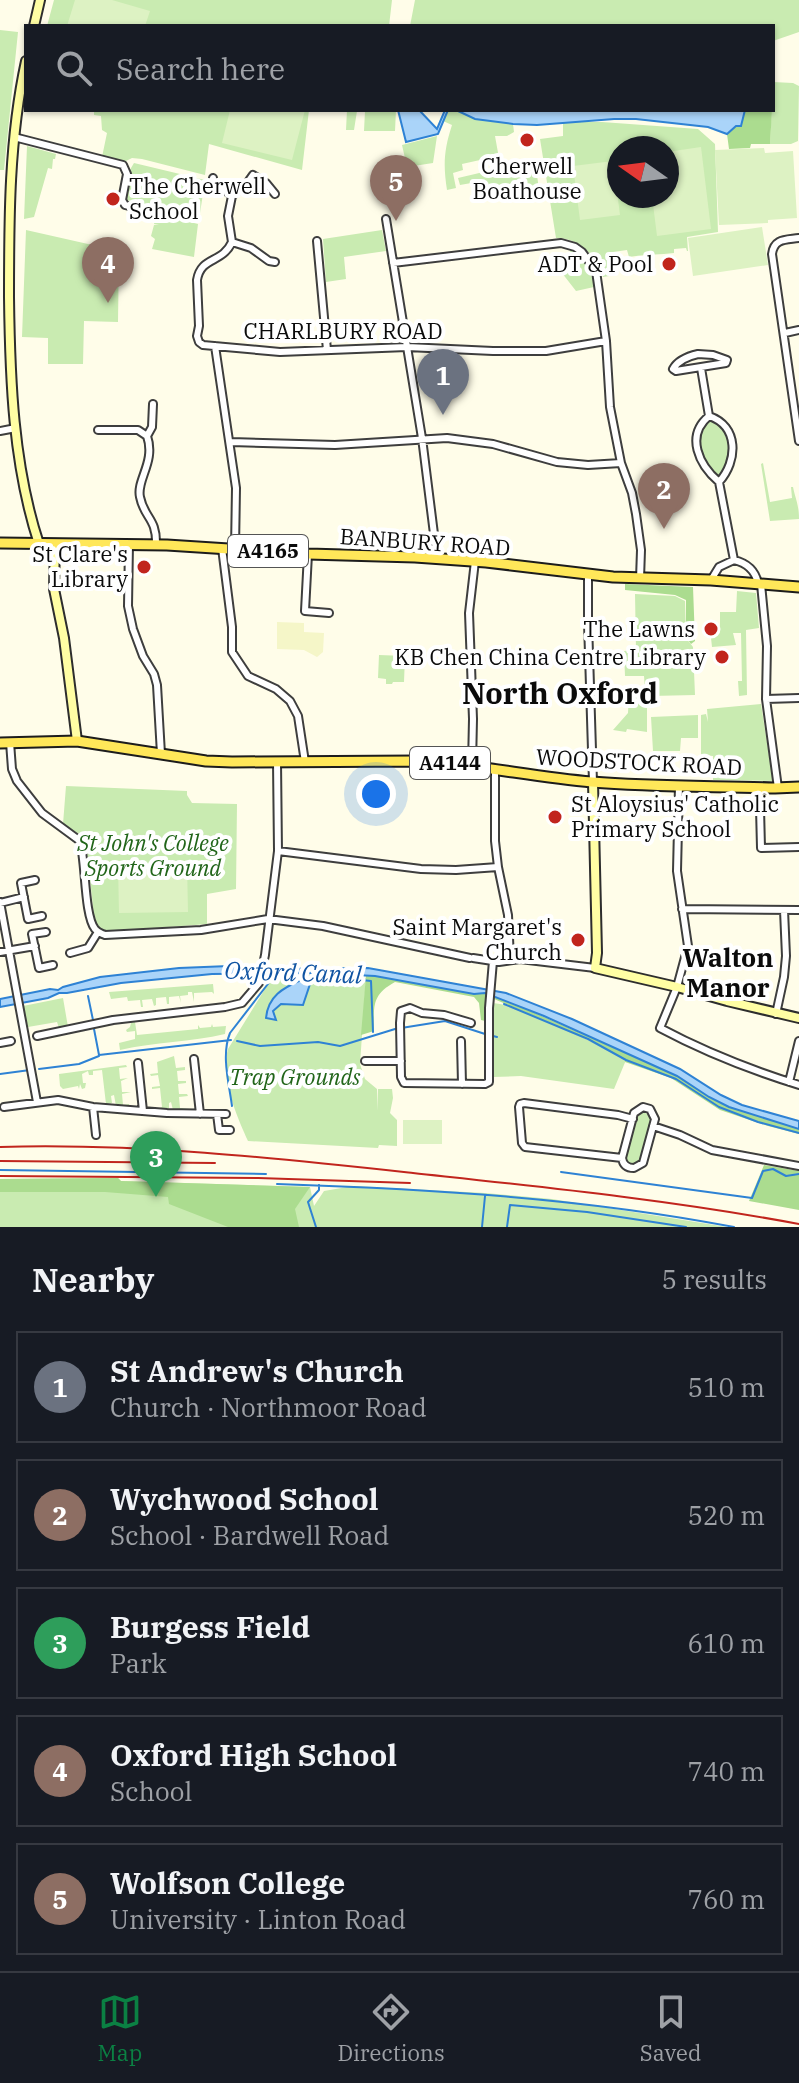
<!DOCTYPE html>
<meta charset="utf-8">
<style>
:root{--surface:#171b24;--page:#242831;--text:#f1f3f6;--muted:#9ea1a6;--line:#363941;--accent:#0b8043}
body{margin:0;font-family:"IBM Plex Serif",serif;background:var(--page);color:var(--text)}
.compass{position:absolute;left:607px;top:136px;width:72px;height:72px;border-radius:50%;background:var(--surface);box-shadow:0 2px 6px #0004;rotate:284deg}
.you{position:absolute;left:376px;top:794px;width:28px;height:28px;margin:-20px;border:6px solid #fff;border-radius:50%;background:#1a73e8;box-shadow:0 0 0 12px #1a73e833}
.badge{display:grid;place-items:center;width:52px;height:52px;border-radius:50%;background:var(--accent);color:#fff;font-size:26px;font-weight:700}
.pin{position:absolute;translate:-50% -66px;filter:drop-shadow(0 2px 4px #0008)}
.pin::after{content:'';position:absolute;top:42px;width:28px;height:24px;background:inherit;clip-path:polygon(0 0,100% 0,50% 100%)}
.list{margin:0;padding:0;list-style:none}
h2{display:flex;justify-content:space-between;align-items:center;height:104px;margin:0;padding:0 32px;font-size:34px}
h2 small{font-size:26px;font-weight:400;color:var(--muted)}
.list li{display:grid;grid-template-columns:52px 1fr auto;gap:24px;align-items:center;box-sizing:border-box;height:112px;margin:0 16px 16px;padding:0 16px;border:2px solid var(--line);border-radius:0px}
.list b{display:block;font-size:30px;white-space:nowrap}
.list p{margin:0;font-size:26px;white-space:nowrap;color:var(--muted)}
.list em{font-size:26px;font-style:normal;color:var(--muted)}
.icon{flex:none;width:44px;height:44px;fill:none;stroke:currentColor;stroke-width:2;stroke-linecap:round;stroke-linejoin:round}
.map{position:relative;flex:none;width:799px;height:1227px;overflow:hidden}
.search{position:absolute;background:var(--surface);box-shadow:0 2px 6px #0004;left:24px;right:24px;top:24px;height:88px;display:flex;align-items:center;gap:20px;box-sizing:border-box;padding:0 28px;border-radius:0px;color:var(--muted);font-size:30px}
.sheet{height:744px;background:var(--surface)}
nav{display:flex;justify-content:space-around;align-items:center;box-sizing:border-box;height:112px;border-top:2px solid var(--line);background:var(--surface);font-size:22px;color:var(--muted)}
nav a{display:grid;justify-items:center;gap:4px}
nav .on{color:var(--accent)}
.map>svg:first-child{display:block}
.farmland{fill:#f5f6c8}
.green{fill:#c9ebb1;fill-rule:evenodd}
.forest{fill:#abdc8f}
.pitch{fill:#ddf2c3}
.water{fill:#aad4f9;stroke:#2e82d4;stroke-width:2}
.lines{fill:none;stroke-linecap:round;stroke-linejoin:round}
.stream{stroke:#2e82d4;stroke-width:2}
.street-casing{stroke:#3e3e3e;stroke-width:10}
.secondary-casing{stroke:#2d2d2d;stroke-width:12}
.primary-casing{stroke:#1c1c1c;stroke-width:13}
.street{stroke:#fff;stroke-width:6}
.secondary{stroke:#fffea4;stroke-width:8}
.primary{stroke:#ffe759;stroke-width:9}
.rail{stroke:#c1251d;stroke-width:2}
.poi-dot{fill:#c1251d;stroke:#fff;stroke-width:3}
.labels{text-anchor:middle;stroke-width:8;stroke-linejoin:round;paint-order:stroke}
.shield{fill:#fff;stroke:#545454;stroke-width:2}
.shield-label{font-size:20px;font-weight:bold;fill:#0b0b0b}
.poi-label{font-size:22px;fill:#0b0b0b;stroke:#fff;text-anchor:end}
.street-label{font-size:22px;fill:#0b0b0b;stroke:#fff}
.park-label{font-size:22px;font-style:italic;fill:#216519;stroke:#fff}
.water-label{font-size:24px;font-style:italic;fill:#0f53a2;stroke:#fff}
.quarter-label{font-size:26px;font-weight:bold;fill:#0b0b0b;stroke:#fff}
.district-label{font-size:30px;font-weight:bold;fill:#0b0b0b;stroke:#fff}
</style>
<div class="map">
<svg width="799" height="1227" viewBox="0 0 799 1227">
<rect width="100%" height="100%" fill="#fffde9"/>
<!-- farmland -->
<path class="farmland" d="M277,622L304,623V632L324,633L323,652L317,657L304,650L277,649Z"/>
<!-- green -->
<path class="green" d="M54,0H392L389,26H47Z
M415,0H799V32L773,41V26H410Z
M0,30L18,32L4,170H0Z
M773,82L793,83L799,86L798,141L791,144H770Z
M94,110H309L302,170L209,144L205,175L142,159L132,158L122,163L102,157L107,133L102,130L101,116L94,115Z
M347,110H396L395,131H364L365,111H357L354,130H346Z
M448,110H456L475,119L513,124L514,132L507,136H495L502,175L536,169L539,189L480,196L477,182L460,185L458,178L492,170L489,158L462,164L463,170L453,173L456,188L447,190C443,164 444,150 452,125L443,121Z
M563,122H602L698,129L715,144L718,232L687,237L688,251H687L686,248L674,249V253C658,255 645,254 629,257L627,250L606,253L609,276L603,277C596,256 580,238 556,238L540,139L563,136ZM619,148H667V196H619Z
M437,136L433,163L407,167L402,145Z
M27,146L56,154L55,159H53L52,169L48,168L34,217L24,219Z
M134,163L205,180L199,220L127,200L124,193L131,168Z
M142,210L198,224L194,257L152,249L155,239L151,236L154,225H159L154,224L156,216L141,212Z
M26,230L119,251L118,322L84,321L83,364H48V338L22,337Z
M382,230L386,251L344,257L346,279L326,282L323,239Z
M571,250C586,260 591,270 594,287L576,291L562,273L561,266Z
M709,420H712C730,432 737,460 719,475C698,467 695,435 709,420Z
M763,463L770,502L792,498L791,487H793C796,501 799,505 799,519L770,521L761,464Z
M737,591L756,593L759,628L746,630L747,695L739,696L738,681H742L741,633H733L736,645L712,647L711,638L716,637L715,630L720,625V612H736Z
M635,594L675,596L685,601L686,638L693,647L695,695L651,696L645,689L644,676H625L624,651L636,650Z
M379,655L405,656L404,682H393L392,684H386V679L378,678Z
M642,691L643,694L647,699V732L627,729L626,732L613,730L628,713L629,692Z
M761,704L773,781L713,780V756L701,755V715L706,714L708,722L707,709Z
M698,715V738H681L680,751H653L651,717Z
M66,786L187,791V795L192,803L237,804L236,889L207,894V924L107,932L99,930L95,925L86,843L81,835L63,824Z
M326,975L366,978L360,1064L365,1079L377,1089L378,1111V1089H392L393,1098L390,1113L397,1120V1146L379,1145L378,1148L248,1141C236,1114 220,1078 228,1049L273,976Z
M213,984L214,994L212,992L194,993V1002L192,992H188V995L180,996L181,1003L179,996L169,997V1004H167L166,997L156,998V1005L154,1006L152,999L142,1000L143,1007H141L140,1000L128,1001L127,997L111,999L109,992Z
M63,998L68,1027L59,1028L57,1022L28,1027L23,1006Z
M492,1003C507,1004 520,1010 534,1016C566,1029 596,1043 626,1060L614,1089L521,1076L493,1077Z
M135,1022L137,1035L198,1029V1025L200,1028L211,1027L212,1024L213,1027L226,1026L225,1034C191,1042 155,1042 120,1050L119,1043L135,1039V1031L127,1032L126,1030L130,1027L131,1023Z
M174,1056L176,1068L185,1067V1070L177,1071L178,1081H186V1083L178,1084L179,1094H187L188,1096L179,1097L180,1108L189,1109L173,1110L171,1102L169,1103V1109H158L162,1107L160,1088L152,1089V1087L160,1086L158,1075L151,1076L150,1074L158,1073L157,1062Z
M126,1065L127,1067L119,1068L120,1079L128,1078L121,1081L122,1092H131L122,1094L123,1105L129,1104V1107L116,1106L114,1095L111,1096L112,1103L106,1104L102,1070L93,1071V1075H89L88,1071L82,1074L83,1083H86L85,1088L82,1089L80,1084L79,1089L78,1086L63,1089L60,1086L59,1074Z
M641,1112L649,1114L652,1120L639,1162L638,1165L628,1166L625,1159L636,1116Z
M118,1178L121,1181L310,1187L314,1206L324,1191L353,1186L485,1193L552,1199L727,1227H0V1179Z"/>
<!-- forest -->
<path class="forest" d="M745,110H772L770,144H751L750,148L729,149L727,134L743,119Z
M625,584L693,587L695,641L691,644L686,637V600L675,595L625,590Z
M366,975L420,983L474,994H492L677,1076L709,1097L729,1107L799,1129V1134L768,1126L720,1110L671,1078L625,1062V1060L588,1039L494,999L486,1000L485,1021L481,1020L479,1003L474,997L395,982C371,995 374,1007 374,1031L361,1035Z
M764,1165L799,1171V1210L749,1201Z
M118,1178L121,1181L310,1187L295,1209L299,1227H228L169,1204L168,1197L105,1192H0V1179Z"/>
<!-- pitch -->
<path class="pitch" d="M75,0H112L150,11L145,26H67Z
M230,110H305L292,160L222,143Z
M701,147L711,229L657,236L652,196H667V152Z
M764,148L765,153L793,151L797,218L768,220V223L719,225L715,150Z
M613,161L620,215L580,220L573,166Z
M762,227L768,265L693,276L688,238Z
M187,864L188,912L119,913L118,865Z
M403,1120H442V1144H403Z"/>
<!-- water -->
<path class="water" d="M398,110L420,111L437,129L445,110H448L438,134L406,142Z
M456,110H745L741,126H736L727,134L708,127L636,119H614L537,125L513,124L475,119Z
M229,966L264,969L368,968L506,993L572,1019L680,1069L721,1095L742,1105L799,1121V1129L729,1107L709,1097L677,1076L544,1016L485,993L474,994L375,976L315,973L212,974L121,983L67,993H59L48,998L0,1007V999L50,989L58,990L63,987L100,977L179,968Z
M301,980H308L310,984L303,1005L281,1004L273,1011L276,1020L266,1018C268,996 283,988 301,980Z"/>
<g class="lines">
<!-- stream -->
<path class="stream" d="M292,977H333L371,981L373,1032
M88,996L93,1020
M504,1004L588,1039L626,1060L676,1079L719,1107L758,1122L799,1133
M94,1029L99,1055L231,1040
M493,1036L497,1037
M237,1041L260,1046L318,1042L340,1046L395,1029L445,1021L485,1034
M39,1069L79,1064L99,1056
M0,1074L30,1070
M232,1106C229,1083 221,1055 230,1033L271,980
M0,1170L266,1174
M561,1172L752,1198L763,1171L773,1169L786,1176L799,1174
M277,1184C430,1189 583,1198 734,1227
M316,1227L308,1202L319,1190V1185
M482,1227L485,1196
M507,1227L510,1205L587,1212L686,1227"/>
<defs>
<path id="street" d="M14,137L123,165L127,174L122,200L125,205L137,208
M213,178L212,185L225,190L232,196L228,216L232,242C222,264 201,256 197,280L199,326L197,336L199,342L203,345L280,352L407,347L493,351H546L606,341
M232,196L248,182L253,175L266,183L275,194
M386,219L422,438L437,558
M799,238C786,240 774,238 772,254L799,441
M317,241L327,350
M232,242L251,248L269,261L275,262
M393,263L561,243L575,247L582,252L596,271L606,341L610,407L621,463L632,493L636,514L641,550L640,579
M785,333L799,330
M215,346L236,488L235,549
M698,354L713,355L727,360L726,363L676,371L673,369C678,360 689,356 698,354Z
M701,368L709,416
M153,404L152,427L147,436C156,462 136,480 140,497C144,518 157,518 156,545
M709,416C739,426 738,461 719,482C699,465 685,436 709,416Z
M98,430H138L147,436
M0,431L16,428
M231,442L335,445L447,438L493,444L557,462L588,465L621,463
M719,482L734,560
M129,544L128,606L133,629L143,656L154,674L157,685L161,754
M222,548L232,627V652L248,676L276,689L290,701L298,716L305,762
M308,554L305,611L329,613
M588,575V622L593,782
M711,580L719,567L734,560C747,563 755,570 758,583
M761,584L767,646L766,699L778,788
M766,699L799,698
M10,742L12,769L17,781L42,813L80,841C86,862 84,915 95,929C98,933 100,933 105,935L201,930L268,919L323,926L470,958
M472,765L473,719L469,613L475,561
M495,769V841L498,867L508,915L510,960
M679,785L677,871L688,946L677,987L660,1028C705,1052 751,1070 799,1085
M760,808L761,848L799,847
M278,851L421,869L456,870L498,867
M35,880L21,883L28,919L42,916
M0,902L37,1102
M0,903L24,897
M682,909L799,910
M46,932L32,934L39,968L53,965
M0,952L35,946
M70,953L88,948L98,932
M473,958L499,962L520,959L595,968
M776,1014L784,977L786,956L784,910
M471,1023L444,1015L422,1013L410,1008L401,1011L400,1023L401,1077L404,1083L485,1084L489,1082V1008L493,961
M37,1036L113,1020L225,1007L242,1003L259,983L265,955L278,851L277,762
M461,1041L462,1084
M0,1043L11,1041
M194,1059L200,1114
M365,1061H401
M138,1063L143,1111
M789,1082L799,1041
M4,1107L58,1100L93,1107L167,1113L226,1114
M93,1107L96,1135
M643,1107L650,1109L655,1119L643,1163L634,1168C627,1168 623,1165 622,1158L634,1113Z
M217,1114L219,1130H230
M653,1126L680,1135L712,1150L799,1166
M622,1158L525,1147L522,1143L519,1107L520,1104L524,1103L618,1115L633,1119"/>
<path id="secondary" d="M34,26L40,0
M26,61C9,139 9,218 9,297C10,379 13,465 39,544
M55,544L54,589L64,638L77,741
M593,782L597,953L595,968L677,987L727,1001L799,1018"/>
<path id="primary" d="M0,543L167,545L308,554L415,557L486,562L613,577L711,580L799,587
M0,743L77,741L206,761L232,762L416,761C475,764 533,777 592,782C652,787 714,786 775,788L799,787"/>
</defs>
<!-- street casing -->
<use href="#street" class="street-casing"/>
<!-- secondary casing -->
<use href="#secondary" class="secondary-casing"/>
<!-- primary casing -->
<use href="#primary" class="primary-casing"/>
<!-- street -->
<use href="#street" class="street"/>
<!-- secondary -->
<use href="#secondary" class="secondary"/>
<!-- primary -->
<use href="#primary" class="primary"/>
<!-- rail -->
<path class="rail" d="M0,1147C139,1143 275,1158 413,1173C542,1187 671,1200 799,1224
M0,1161L215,1163
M0,1176L258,1178L410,1183"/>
</g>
<!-- markers -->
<g class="poi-dot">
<circle cx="527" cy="140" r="8"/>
<circle cx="113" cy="199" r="8"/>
<circle cx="669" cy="264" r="8"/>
<circle cx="144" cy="567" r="8"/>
<circle cx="711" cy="629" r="8"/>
<circle cx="722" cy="657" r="8"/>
<circle cx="555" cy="817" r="8"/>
<circle cx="578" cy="940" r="8"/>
</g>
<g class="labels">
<!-- shield labels -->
<g class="shield">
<rect x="228" y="535" width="80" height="32" rx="6"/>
<rect x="410" y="747" width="80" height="32" rx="6"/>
</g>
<g class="shield-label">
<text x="268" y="558">A4165</text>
<text x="450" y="770">A4144</text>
</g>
<!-- poi labels -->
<g class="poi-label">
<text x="527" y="174" text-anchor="middle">Cherwell<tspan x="527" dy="25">Boathouse</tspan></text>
<text x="129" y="194" text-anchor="start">The Cherwell<tspan x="129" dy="25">School</tspan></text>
<text x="653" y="272">ADT &amp; Pool</text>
<text x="128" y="562">St Clare's<tspan x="128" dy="25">Library</tspan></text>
<text x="695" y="637">The Lawns</text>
<text x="706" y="665">KB Chen China Centre Library</text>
<text x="571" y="812" text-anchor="start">St Aloysius' Catholic<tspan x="571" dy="25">Primary School</tspan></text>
<text x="562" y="935">Saint Margaret's<tspan x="562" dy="25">Church</tspan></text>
</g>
<!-- street labels -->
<g class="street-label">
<text x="343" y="339">CHARLBURY ROAD</text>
<text transform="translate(425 542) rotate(4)" y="8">BANBURY ROAD</text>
<text transform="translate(639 762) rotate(3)" y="8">WOODSTOCK ROAD</text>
</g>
<!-- park labels -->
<g class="park-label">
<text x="153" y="851">St John's College<tspan x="153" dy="25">Sports Ground</tspan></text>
<text x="295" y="1085">Trap Grounds</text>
</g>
<!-- water labels -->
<g class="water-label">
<text transform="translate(293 973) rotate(2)" y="8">Oxford Canal</text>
</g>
<!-- quarter labels -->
<g class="quarter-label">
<text x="728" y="967">Walton<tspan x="728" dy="30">Manor</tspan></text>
</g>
<!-- district labels -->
<g class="district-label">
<text x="560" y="704">North Oxford</text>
</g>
</g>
</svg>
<svg class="compass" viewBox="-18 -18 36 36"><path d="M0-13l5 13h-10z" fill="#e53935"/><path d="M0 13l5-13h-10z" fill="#9ea1a6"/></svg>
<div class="you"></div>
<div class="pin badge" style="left:443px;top:415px;background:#6b7280">1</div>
<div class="pin badge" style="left:664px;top:529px;background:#8d6e63">2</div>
<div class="pin badge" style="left:156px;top:1197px;background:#2e9e5b">3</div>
<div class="pin badge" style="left:108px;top:303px;background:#8d6e63">4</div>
<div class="pin badge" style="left:396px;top:221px;background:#8d6e63">5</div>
<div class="search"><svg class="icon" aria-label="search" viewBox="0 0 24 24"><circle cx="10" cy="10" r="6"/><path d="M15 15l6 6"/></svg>Search here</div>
</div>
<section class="sheet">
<h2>Nearby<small>5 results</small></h2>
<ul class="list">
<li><span class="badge" style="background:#6b7280">1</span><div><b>St Andrew's Church</b><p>Church · Northmoor Road</p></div><em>510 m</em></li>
<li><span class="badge" style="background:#8d6e63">2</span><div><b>Wychwood School</b><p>School · Bardwell Road</p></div><em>520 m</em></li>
<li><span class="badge" style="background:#2e9e5b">3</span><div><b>Burgess Field</b><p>Park</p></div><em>610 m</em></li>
<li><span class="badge" style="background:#8d6e63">4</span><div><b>Oxford High School</b><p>School</p></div><em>740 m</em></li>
<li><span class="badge" style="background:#8d6e63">5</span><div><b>Wolfson College</b><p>University · Linton Road</p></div><em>760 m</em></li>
</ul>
</section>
<nav>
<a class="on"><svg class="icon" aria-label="map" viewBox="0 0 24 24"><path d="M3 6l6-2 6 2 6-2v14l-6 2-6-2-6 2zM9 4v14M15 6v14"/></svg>Map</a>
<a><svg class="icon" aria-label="directions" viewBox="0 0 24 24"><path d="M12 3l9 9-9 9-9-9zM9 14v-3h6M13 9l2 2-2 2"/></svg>Directions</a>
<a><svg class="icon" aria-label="saved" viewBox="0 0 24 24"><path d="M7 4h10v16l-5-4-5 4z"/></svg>Saved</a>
</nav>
